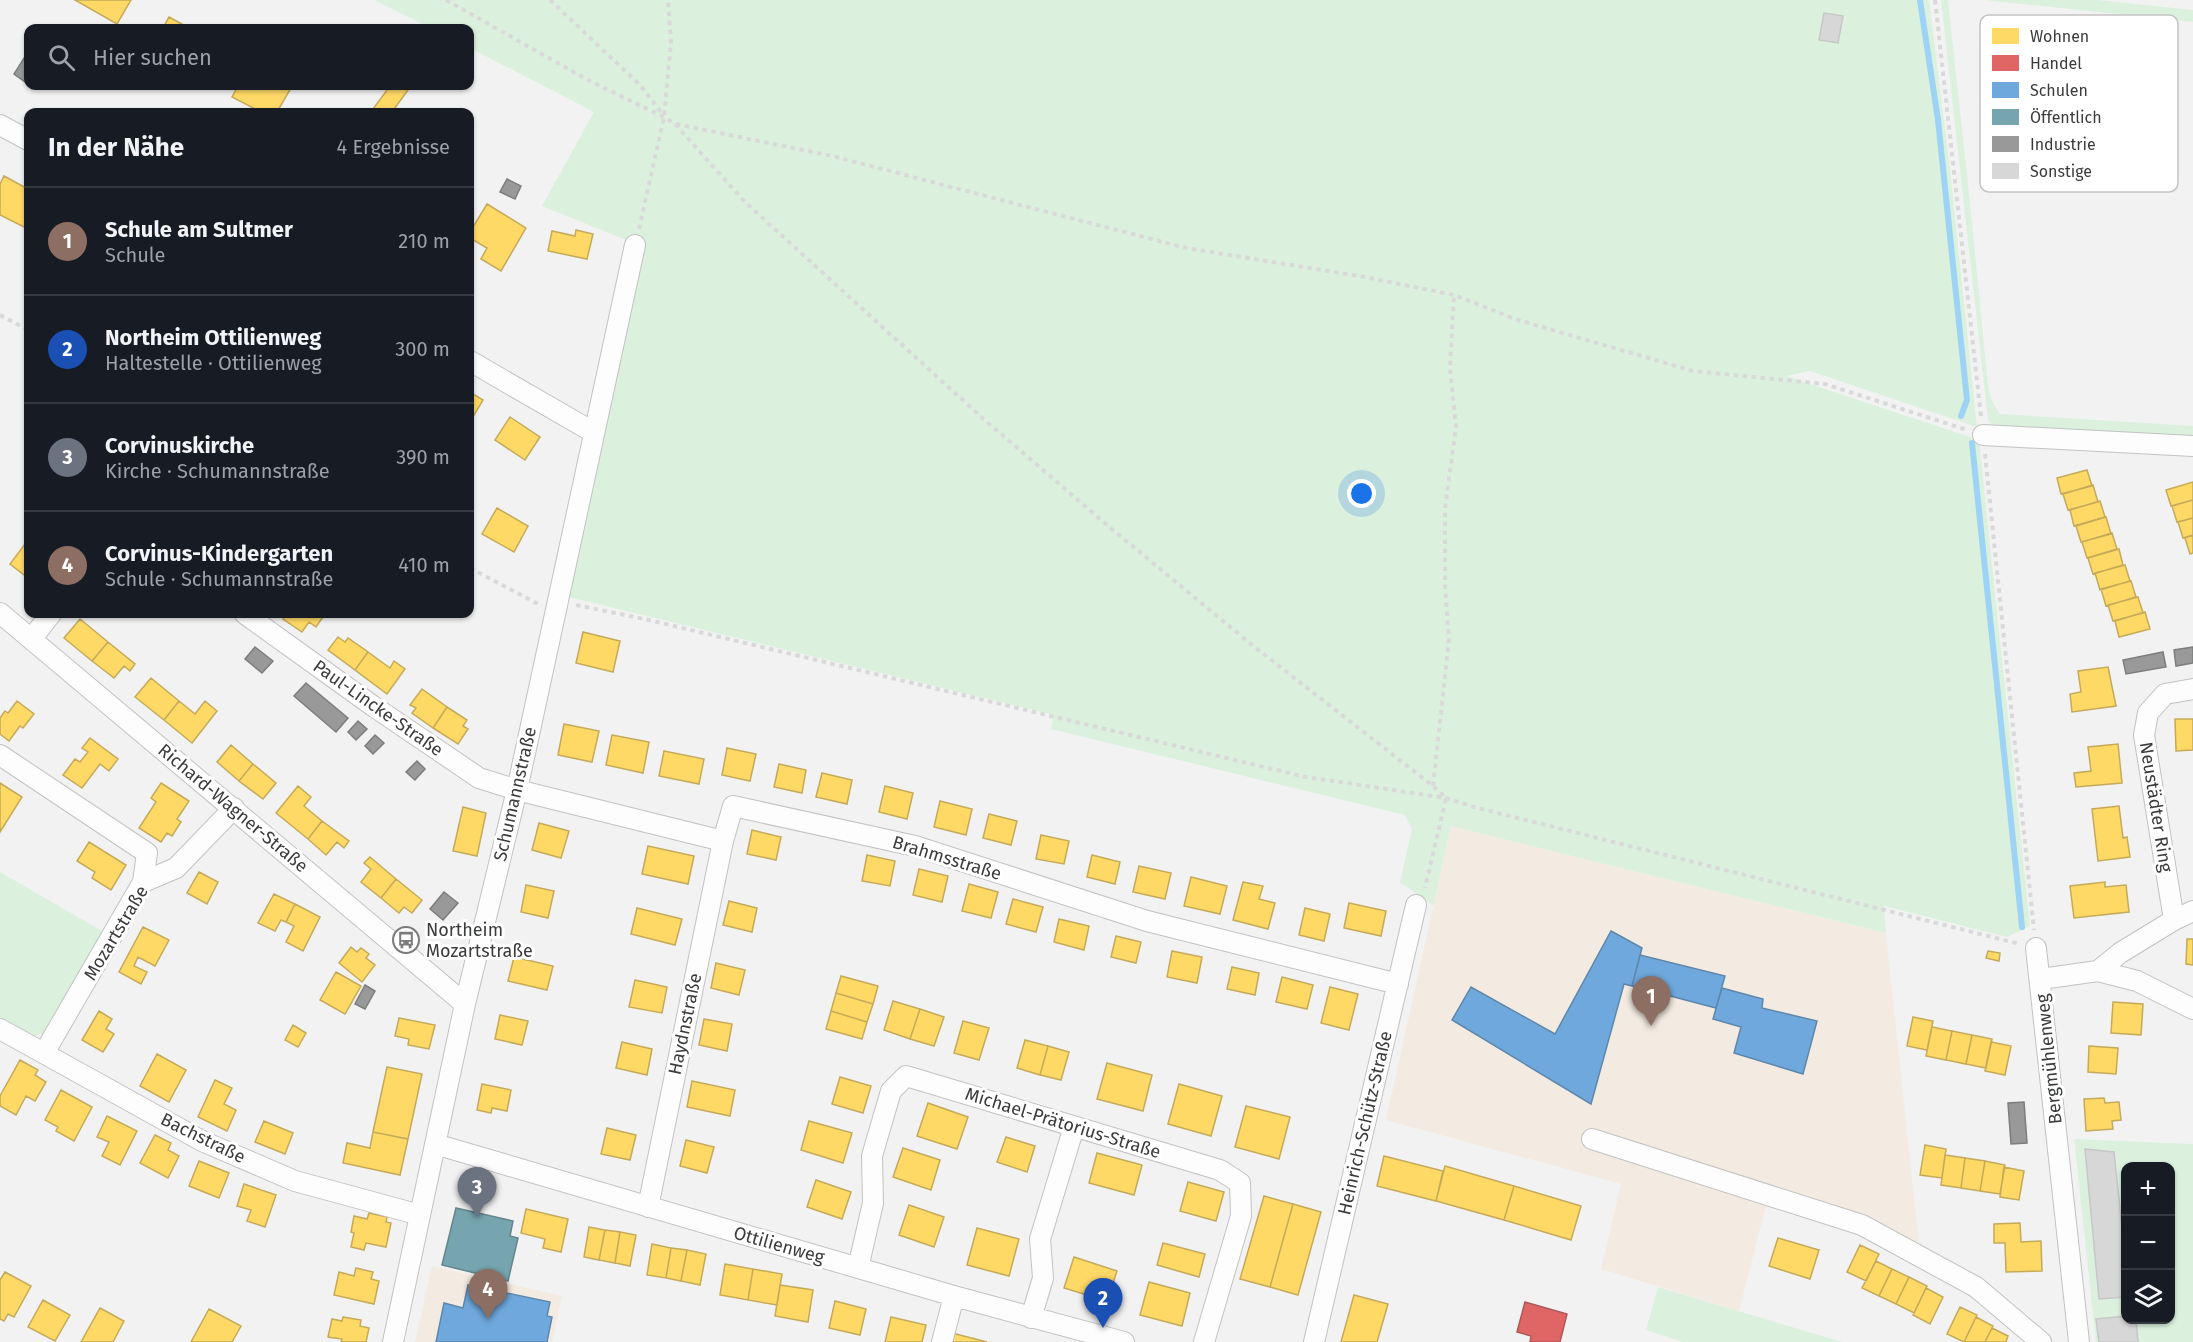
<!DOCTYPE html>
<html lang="de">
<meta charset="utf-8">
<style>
:root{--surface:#171b24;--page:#242831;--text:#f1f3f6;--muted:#9ea1a6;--line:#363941;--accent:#7a7b7b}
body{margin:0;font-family:"Fira Sans",sans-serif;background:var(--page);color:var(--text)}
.controls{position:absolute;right:18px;bottom:18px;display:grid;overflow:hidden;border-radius:12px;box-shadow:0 2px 4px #0004}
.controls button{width:54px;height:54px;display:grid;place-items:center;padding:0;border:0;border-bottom:2px solid var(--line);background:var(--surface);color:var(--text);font:30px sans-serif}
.you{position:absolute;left:1362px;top:494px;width:21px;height:21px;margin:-15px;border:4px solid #fff;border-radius:50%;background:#1a73e8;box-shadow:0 0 0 9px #1a73e833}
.badge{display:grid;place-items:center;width:39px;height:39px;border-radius:50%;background:var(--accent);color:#fff;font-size:20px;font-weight:700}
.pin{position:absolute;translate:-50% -50px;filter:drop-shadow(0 2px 3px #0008)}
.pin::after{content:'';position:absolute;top:32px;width:21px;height:18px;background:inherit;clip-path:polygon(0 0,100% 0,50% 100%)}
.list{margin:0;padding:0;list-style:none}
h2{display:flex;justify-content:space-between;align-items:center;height:78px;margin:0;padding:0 24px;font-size:26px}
h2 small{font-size:20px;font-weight:400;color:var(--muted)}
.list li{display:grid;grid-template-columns:39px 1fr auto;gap:18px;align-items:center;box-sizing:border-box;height:108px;padding:0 24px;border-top:2px solid var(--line)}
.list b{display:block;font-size:22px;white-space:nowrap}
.list p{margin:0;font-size:20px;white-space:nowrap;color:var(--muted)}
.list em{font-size:20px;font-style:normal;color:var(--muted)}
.icon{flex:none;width:33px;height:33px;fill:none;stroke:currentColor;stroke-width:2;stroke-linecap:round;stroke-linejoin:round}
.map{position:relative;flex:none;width:2193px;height:1342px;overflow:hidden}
.search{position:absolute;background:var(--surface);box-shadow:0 2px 4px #0004;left:24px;top:24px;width:450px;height:66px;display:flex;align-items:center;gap:15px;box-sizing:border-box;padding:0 21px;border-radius:12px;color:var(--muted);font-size:22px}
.panel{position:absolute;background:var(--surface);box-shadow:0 2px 4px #0004;left:24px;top:108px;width:450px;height:510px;border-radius:12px}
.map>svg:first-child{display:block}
.education{fill:#f3ebe1}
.green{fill:#dbf1de;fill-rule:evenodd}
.homes{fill:#ffd966;stroke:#c4aa59;stroke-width:1.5}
.shops{fill:#e06666;stroke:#ae5959;stroke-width:1.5}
.schools{fill:#6fa8dc;stroke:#5f87ac;stroke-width:1.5}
.public{fill:#76a5af;stroke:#64858c;stroke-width:1.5}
.industry{fill:#999;stroke:#7c7d7d;stroke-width:1.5}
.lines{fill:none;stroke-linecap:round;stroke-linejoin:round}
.stream{stroke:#9dd3f4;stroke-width:6}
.building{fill:#d7d7d8;stroke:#c7c7c8;stroke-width:1.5}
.minor-casing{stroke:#c2c2c3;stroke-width:22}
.path{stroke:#d9d9da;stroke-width:4;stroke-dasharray:4.5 4.5;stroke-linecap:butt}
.minor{stroke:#fdfdfd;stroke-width:20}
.labels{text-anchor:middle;stroke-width:6;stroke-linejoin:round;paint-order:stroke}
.street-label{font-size:18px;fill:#3a3b3b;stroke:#fff}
.poi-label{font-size:18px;fill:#3a3b3b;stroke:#fff;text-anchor:start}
.key{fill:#fff;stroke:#c4c4c4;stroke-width:1.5}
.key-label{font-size:16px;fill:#3a3b3b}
</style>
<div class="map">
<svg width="2193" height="1342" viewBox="0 0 2193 1342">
<rect width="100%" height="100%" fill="#f2f2f3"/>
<!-- education -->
<path class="education" d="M1451,826L1886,933L1919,1244L1859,1214L1771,1186L1739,1311L1601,1269L1621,1184L1386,1120Z
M432,1266L562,1296L552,1342H415Z"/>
<!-- green -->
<path class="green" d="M374,0H1929L1950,169L1977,427L1810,371L1786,376L1979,440L2030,926L2007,937L1884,906L1886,933L1451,826L1433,906L1400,882L1412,829L1405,815L1051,729L1054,715L569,597L616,377L597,373L631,242L542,206L594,112L470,48V28H430Z
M1941,0H1948L1972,222L1988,386C1990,397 1993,404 2000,414L2193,426V439L1995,428L1988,420Z
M1984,0H2098L2193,10V22Z
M0,872L104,932L47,1032L28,1038L0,1022Z
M2074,1139L2193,1144V1342H2096ZM2126,1166H2170V1320H2126Z
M1658,1287L1842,1342H1683L1646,1330Z"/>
<!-- homes -->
<path class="homes" d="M75,0H131L117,24Z
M169,17L189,28H163Z
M238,86H287L291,88L277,112H261L232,97Z
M390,86H401L408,90L392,112H378L373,109Z
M4,176L28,189V219L24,227L0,215V184Z
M487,204L526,228L501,271L481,259L487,248L470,238V232Z
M576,230L593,234L587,259L548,251L552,231L575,236Z
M470,392L483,400L470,422Z
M510,417L540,437L525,460L495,440Z
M2087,470L2092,486L2061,494L2057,478Z
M2193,482V500L2171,506L2166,490Z
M2093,485L2098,502L2068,510L2063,494Z
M2193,500V518L2177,522L2172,506Z
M2100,501L2105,517L2074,526L2070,510Z
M497,508L528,526L514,552L482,534Z
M2106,517L2111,534L2081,542L2076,526Z
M2193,518V535L2183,538L2178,522Z
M2112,533L2117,549L2087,558L2082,542Z
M2193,535V553L2190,554L2185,538Z
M25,544L28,546V578L10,564Z
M2119,549L2123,565L2093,574L2088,558Z
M2125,565L2130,581L2100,590L2095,573Z
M2131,581L2136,597L2106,606L2101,589Z
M2138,597L2143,613L2113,621L2108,605Z
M2145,612L2150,629L2119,637L2115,621Z
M287,614H318L323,617L316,627L309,622L302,632L283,619Z
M80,619L108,642L92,661L64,638Z
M583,632L620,641L613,672L576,663Z
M338,637L345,642L348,638L368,652L355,670L328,650Z
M108,642L135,664L130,671L124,666L114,678L92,661Z
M368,652L390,668L394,661L405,669L387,694L355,670Z
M2108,667L2116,706L2072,712L2070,694L2081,692L2078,671Z
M151,678L179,701L164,720L135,697Z
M422,689L447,707L433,728L412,713L416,708L410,705Z
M17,701L34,714L23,728L20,726L9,741L0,734V718L5,711L8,713Z
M179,701L195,714L205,701L217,711L192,743L164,720Z
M447,707L467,720L463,726L468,729L458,744L433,728Z
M2175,719H2193V750L2176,751Z
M564,724L599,731L592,762L558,755Z
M612,735L649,742L643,773L606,765Z
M90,738L118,759L109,771L100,764L82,788L63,775L75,759L80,762L88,752L82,748Z
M2118,744L2122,783L2076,787L2074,773L2091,771L2088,747Z
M231,745L253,764L239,781L217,762Z
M727,748L756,754L750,781L722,775Z
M664,751L704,759L699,784L659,776Z
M253,764L276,783L263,799L239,781Z
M779,764L806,770L802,793L774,787Z
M822,773L852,780L847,804L816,797Z
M0,783L22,797L0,832Z
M161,783L189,801L177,819L181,822L172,836L167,833L161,842L139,828L156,802L151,798Z
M298,786L311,797L304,806L322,821L308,839L276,813Z
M885,786L913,793L907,819L879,812Z
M940,801L972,809L966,835L934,827Z
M2119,806L2123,838L2127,837L2130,857L2098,861L2092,809Z
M463,807L486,813L477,856L453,851Z
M989,814L1017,821L1011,845L983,838Z
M322,821L349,841L344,848L337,842L326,855L308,839Z
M539,823L569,831L561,858L532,850Z
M752,830L781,837L776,860L747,854Z
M1041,835L1069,841L1064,864L1036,859Z
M89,842L126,865L111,890L92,878L95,872L77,861Z
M648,846L694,856L688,884L642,874Z
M867,855L895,861L890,886L862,881Z
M1092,855L1120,862L1115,884L1087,877Z
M370,857L396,879L381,898L361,882L371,869L364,863Z
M1139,866L1171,873L1165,899L1133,892Z
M919,869L948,876L942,902L913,895Z
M199,872L218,882L207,904L187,893Z
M1191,877L1227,886L1220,914L1184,906Z
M396,879L422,900L412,913L404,907L399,913L381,898Z
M1243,882L1263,886L1259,899L1275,903L1268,929L1233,920Z
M2105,882V887L2126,885L2129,912L2074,918L2070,886Z
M969,884L998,892L991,918L962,911Z
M526,885L554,891L548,918L521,912Z
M274,894L295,904L286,922L281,920L275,931L258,923Z
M1013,899L1043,907L1036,932L1006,924Z
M729,901L757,908L752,932L723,925Z
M1349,903L1386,911L1381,936L1344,928Z
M295,904L320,917L303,951L286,942L294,926L286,922Z
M637,908L682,919L675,945L631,934Z
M1305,908L1330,914L1324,941L1299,935Z
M1059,919L1089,926L1084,950L1054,942Z
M143,927L169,940L155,966L138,957L134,966L147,972L141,984L119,972Z
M1116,936L1141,942L1136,963L1111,957Z
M2187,939H2193V965L2186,964Z
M351,947L357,952L361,948L369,954L366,958L375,965L362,982L339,963Z
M1172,951L1202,957L1197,983L1167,977Z
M1988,951L2000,953L1999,961L1986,958Z
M514,957L553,966L547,990L508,981Z
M716,963L745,970L739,995L711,988Z
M1232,967L1259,973L1255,995L1227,989Z
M336,972L361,986L345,1014L320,1000Z
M841,976L878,986L873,1004L836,993Z
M1282,977L1313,985L1307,1009L1276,1002Z
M635,980L667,987L662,1013L629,1007Z
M1330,987L1358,994L1349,1030L1321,1023Z
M836,993L873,1004L867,1022L831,1011Z
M893,1001L920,1009L910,1039L884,1030Z
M2113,1002L2143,1004L2141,1035L2111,1033Z
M920,1009L944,1017L934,1046L910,1039Z
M99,1011L112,1019L106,1029L114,1034L103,1052L82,1040Z
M831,1011L867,1022L862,1039L826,1029Z
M500,1015L528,1021L522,1045L495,1039Z
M1913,1017L1933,1021L1927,1050L1907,1046Z
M399,1018L435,1025L429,1049L408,1045L409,1039L395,1036Z
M704,1019L732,1024L727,1051L699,1045Z
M963,1021L989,1028L979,1060L954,1053Z
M293,1025L306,1033L298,1047L285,1040Z
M1932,1027L1952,1031L1946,1060L1926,1056Z
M1952,1031L1972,1035L1966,1064L1946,1060Z
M1972,1035L1992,1039L1986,1068L1966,1064Z
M1025,1040L1048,1046L1040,1075L1017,1068Z
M622,1042L652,1049L647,1075L616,1068Z
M1991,1042L2011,1046L2005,1075L1985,1071Z
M1048,1046L1069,1052L1061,1080L1040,1075Z
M2089,1046L2118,1048L2116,1074L2088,1072Z
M157,1054L186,1070L169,1102L140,1086Z
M20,1060L38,1070L35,1075L46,1082L35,1101L26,1096L16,1115L0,1106V1096Z
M1107,1063L1152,1075L1143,1111L1097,1099Z
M387,1067L422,1074L408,1139L373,1132Z
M840,1077L871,1086L863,1113L832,1104Z
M215,1080L232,1088L224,1104L236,1110L227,1131L198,1117Z
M692,1081L735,1090L730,1116L687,1107Z
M482,1084L511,1090L507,1111L492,1108L491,1113L477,1110Z
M1179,1084L1222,1096L1211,1136L1168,1124Z
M61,1090L92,1107L74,1141L56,1131L58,1127L45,1120Z
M2104,1098L2105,1103L2119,1102L2121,1120L2112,1121L2113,1129L2086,1131L2084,1099Z
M928,1103L968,1117L957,1149L917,1136Z
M1246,1106L1290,1117L1279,1159L1235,1147Z
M107,1116L137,1131L120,1165L102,1156L109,1142L97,1137Z
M264,1121L293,1133L285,1154L255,1142Z
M809,1121L852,1133L843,1163L801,1150Z
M607,1128L636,1135L630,1160L601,1154Z
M373,1132L408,1139L400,1175L343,1163L347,1143L370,1148Z
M155,1135L171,1143L168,1150L179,1156L168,1178L140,1163Z
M1006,1137L1035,1146L1027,1172L997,1162Z
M686,1140L714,1147L707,1173L680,1166Z
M1925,1145L1946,1149L1942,1178L1920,1175Z
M903,1148L940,1160L931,1190L893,1177Z
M1097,1153L1142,1165L1134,1195L1089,1183Z
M1945,1155L1965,1158L1961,1188L1941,1185Z
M1384,1156L1443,1171L1436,1201L1377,1186Z
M1965,1158L1985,1161L1980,1191L1961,1188Z
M199,1161L229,1173L219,1198L189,1186Z
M1985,1161L2005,1165L2000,1194L1980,1191Z
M1445,1166L1514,1186L1504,1220L1436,1201Z
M2004,1167L2024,1171L2019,1200L2000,1197Z
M816,1180L851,1192L842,1219L807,1207Z
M1188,1182L1224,1192L1216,1221L1180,1211Z
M244,1184L276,1195L265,1227L247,1221L251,1210L237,1206Z
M1514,1186L1581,1206L1571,1240L1504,1220Z
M1264,1196L1293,1204L1270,1287L1240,1279Z
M1293,1204L1321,1212L1298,1295L1270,1287Z
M909,1205L944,1217L934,1247L899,1235Z
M526,1209L568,1219L561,1252L543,1248L545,1239L521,1233Z
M369,1213L387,1217L386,1222L391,1223L386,1247L366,1243L364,1250L351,1247L354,1233L351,1232L354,1216L367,1219Z
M2020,1223L2021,1242L2041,1241L2042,1271L2006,1272L2005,1243H1994V1224Z
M589,1227L605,1230L599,1260L584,1257Z
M977,1228L1019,1239L1009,1276L967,1265Z
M605,1230L620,1232L615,1263L599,1260Z
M620,1232L636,1235L630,1266L615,1263Z
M1778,1238L1819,1250L1810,1279L1769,1266Z
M1163,1243L1205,1254L1199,1277L1157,1265Z
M652,1244L671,1248L666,1278L647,1275Z
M1860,1245L1879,1254L1866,1281L1847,1272Z
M671,1248L687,1250L681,1281L666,1278Z
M687,1250L706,1254L700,1285L681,1281Z
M1074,1257L1117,1271L1107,1301L1064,1288Z
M1876,1261L1892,1269L1879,1296L1862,1288Z
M725,1264L753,1269L748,1300L720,1295Z
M356,1268L373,1272L371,1279L379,1281L374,1304L334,1295L339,1272L354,1276Z
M753,1269L782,1274L777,1305L748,1300Z
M1892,1269L1909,1277L1896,1304L1879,1296Z
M5,1272L31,1286L14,1317L8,1314L4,1321L0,1319V1280Z
M1909,1277L1927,1286L1914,1313L1896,1304Z
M1149,1282L1190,1293L1182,1326L1140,1315Z
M780,1285L813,1290L808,1322L775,1316Z
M1926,1288L1943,1297L1930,1324L1913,1315Z
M1354,1295L1388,1304L1377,1342H1341Z
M43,1300L70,1315L55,1341L28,1327Z
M835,1301L866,1309L860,1335L829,1328Z
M1960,1307L1977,1315L1964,1342L1947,1334Z
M100,1308L124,1321L113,1342H81Z
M209,1309L241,1326L232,1342H191Z
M343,1317L361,1320L360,1326L369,1328L366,1342H341L342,1339L328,1337L332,1319L342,1321Z
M891,1317L926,1325L922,1342H885Z
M1976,1317L1993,1326L1985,1342H1964Z
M1992,1328L2008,1336L2006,1342H1985Z
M952,1333L987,1342H950Z"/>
<!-- shops -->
<path class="shops" d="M1525,1302L1567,1314L1560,1342H1530L1531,1336L1517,1332Z"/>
<!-- schools -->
<path class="schools" d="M1611,931L1642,948L1632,986L1624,984L1591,1104L1452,1020L1471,987L1555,1034Z
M1640,955L1725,976L1716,1008L1632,986Z
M1722,988L1763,999L1762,1008L1817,1021L1803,1074L1734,1053L1741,1027L1713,1019Z
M468,1285L550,1302L547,1316L552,1317L547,1342H436L444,1303L463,1308Z"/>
<!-- public -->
<path class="public" d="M456,1208L513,1221L510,1236L518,1238L508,1281L442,1265Z"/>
<!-- industry -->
<path class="industry" d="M26,55L28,56V84L14,74Z
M507,179L521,186L515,199L500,192Z
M255,647L273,661L262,673L245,659Z
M2193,647V663L2176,666L2174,650Z
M2163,652L2166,667L2126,674L2123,660Z
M306,683L348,718L336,732L294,696Z
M358,721L367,729L356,740L348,732Z
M375,735L384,743L373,754L365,746Z
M417,761L425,769L415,780L406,772Z
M444,892L458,903L443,920L430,909Z
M365,985L375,991L365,1009L355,1004Z
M2024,1102L2027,1143L2011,1144L2008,1103Z"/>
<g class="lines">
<!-- stream -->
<path class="stream" d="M1920,0L1938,120L1967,400L1961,416
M1972,443L2022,927"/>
</g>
<!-- building -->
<path class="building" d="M1824,13L1843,16L1838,43L1819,40Z
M2085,1149L2114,1152L2126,1265V1297L2099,1299Z
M2126,1316V1320H2136L2138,1342H2099L2096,1319Z"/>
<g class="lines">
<defs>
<path id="minor" d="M0,125L28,140
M470,361L593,432
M1983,435L2193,446
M0,613L465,1004
M245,614L373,706L479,778L517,790L723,841L733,806L915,846L1147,921L1398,984
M32,638L51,614
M0,755L147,853L143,882
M2174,920L2144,735L2148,713L2165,694L2193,689
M2036,948L2079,1342
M2098,971L2137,981L2193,1009
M2041,979L2098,971L2120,953L2174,920L2193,911
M0,1029L202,1141L295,1181L420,1215
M44,1053L143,882L176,868L234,808
M1592,1139L1862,1225L1976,1287L2041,1342
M435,1144L954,1296L1124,1342
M648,1207L723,841
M858,1268L873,1203L872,1156L891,1091L906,1076L1220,1170L1240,1183L1241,1216L1204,1342
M1031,1318L1043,1278L1040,1239L1074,1127
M393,1342L465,1004L517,790L635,245
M942,1342L954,1296
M1314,1342L1416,905"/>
</defs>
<!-- minor casing -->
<use href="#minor" class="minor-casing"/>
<!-- path -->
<path class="path" d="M446,0L588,80L664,117L675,124L745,202L979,415L1107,525L1252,645L1433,786L1446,798L1425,888
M550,0L640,85L664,116
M1935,0L1981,417
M676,124L832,156L1186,248L1365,277L1454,295L1518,320L1693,371L1825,384L1967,430
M639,229L664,117L671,42L668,0
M0,315L28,330
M1985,454L2034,930
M470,568L538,604
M576,605L649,620L1306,777L1446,798L1474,807L2020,944
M1433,786L1449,639L1445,586V509L1456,427L1450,368L1454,295"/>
<!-- minor -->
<use href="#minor" class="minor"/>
</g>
<!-- icons -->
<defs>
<symbol id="bus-ring" viewBox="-11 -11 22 22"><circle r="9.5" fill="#fff" stroke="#7a7b7b" stroke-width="1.5"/><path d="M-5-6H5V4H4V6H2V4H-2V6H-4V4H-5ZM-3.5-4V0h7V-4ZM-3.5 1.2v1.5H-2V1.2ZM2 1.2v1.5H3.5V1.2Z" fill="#7a7b7b"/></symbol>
</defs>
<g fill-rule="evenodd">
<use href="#bus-ring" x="391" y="925" width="30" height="30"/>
</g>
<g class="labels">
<!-- street labels -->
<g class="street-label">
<text transform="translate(378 708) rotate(35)" y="6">Paul-Lincke-Straße</text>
<text transform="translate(515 794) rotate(-77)" y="6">Schumannstraße</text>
<text transform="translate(2156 807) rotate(81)" y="6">Neustädter Ring</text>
<text transform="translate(233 808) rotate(40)" y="6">Richard-Wagner-Straße</text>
<text transform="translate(947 858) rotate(17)" y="6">Brahmsstraße</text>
<text transform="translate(116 933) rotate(-59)" y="6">Mozartstraße</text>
<text transform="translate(685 1024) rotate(-78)" y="6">Haydnstraße</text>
<text transform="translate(2049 1059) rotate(-96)" y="6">Bergmühlenweg</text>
<text transform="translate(1063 1123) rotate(17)" y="6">Michael-Prätorius-Straße</text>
<text transform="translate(1365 1123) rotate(-77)" y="6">Heinrich-Schütz-Straße</text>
<text transform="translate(203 1138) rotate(26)" y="6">Bachstraße</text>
<text transform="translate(779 1245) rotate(16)" y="6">Ottilienweg</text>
</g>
<!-- poi labels -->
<g class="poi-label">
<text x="426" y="936">Northeim<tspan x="426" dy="21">Mozartstraße</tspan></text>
</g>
</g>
<!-- legend -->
<rect x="1980" y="15" width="198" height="177" rx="9" class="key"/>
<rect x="1992" y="28" width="27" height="16" fill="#ffd966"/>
<rect x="1992" y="55" width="27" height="16" fill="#e06666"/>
<rect x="1992" y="82" width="27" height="16" fill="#6fa8dc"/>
<rect x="1992" y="109" width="27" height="16" fill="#76a5af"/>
<rect x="1992" y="136" width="27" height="16" fill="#999"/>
<rect x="1992" y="163" width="27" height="16" fill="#d7d7d8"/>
<g class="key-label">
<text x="2030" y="42">Wohnen</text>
<text x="2030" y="69">Handel</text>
<text x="2030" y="96">Schulen</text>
<text x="2030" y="123">Öffentlich</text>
<text x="2030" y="150">Industrie</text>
<text x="2030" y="177">Sonstige</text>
</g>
</svg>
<div class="controls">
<button>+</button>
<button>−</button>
<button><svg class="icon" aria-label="layers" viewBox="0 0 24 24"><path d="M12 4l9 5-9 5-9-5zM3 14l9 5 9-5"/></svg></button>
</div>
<div class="you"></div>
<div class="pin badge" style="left:1651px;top:1026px;background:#8d6e63">1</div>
<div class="pin badge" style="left:1103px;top:1328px;background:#1a4fb4">2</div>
<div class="pin badge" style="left:477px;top:1217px;background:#6b7280">3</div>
<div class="pin badge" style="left:488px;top:1319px;background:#8d6e63">4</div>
<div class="search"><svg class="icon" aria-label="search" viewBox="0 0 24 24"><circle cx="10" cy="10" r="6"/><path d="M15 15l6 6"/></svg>Hier suchen</div>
<section class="panel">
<h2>In der Nähe<small>4 Ergebnisse</small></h2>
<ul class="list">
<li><span class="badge" style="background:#8d6e63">1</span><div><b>Schule am Sultmer</b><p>Schule</p></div><em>210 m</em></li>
<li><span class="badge" style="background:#1a4fb4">2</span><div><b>Northeim Ottilienweg</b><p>Haltestelle · Ottilienweg</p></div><em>300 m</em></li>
<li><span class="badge" style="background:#6b7280">3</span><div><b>Corvinuskirche</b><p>Kirche · Schumannstraße</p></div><em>390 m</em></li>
<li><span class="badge" style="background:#8d6e63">4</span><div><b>Corvinus-Kindergarten</b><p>Schule · Schumannstraße</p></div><em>410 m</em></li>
</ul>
</section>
</div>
